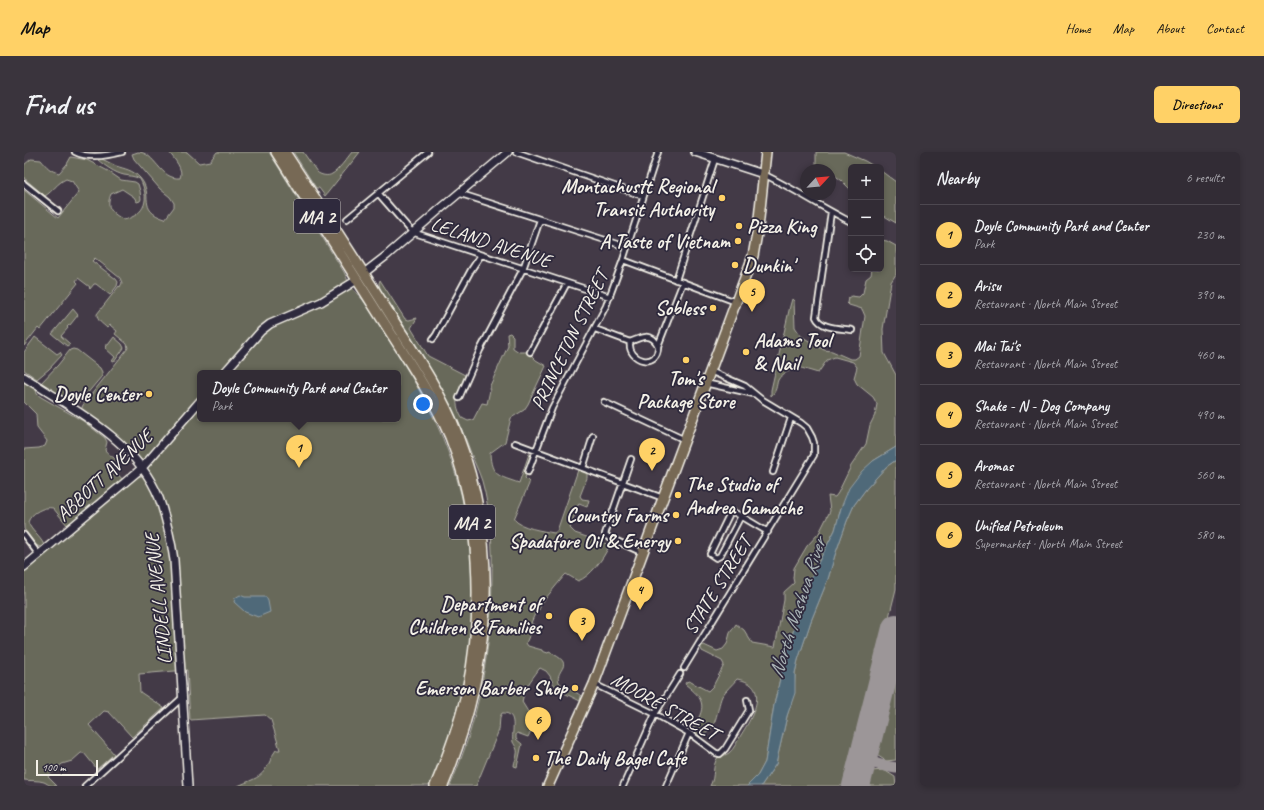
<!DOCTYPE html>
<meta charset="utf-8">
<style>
:root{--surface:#322c35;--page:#3a343d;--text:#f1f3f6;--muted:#a8a7ad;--line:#4d4850;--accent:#ffd166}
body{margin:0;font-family:Caveat,sans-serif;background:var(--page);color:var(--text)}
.controls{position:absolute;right:12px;top:12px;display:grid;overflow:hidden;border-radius:6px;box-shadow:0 2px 6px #0003}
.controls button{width:36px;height:36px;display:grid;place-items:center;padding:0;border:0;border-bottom:1px solid var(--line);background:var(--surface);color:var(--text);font:20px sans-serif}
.compass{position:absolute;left:776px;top:12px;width:36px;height:36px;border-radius:50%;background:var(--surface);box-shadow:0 2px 6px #0003;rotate:64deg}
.scale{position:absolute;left:12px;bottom:10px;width:62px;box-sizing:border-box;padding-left:4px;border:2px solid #f4f1e8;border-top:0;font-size:11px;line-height:14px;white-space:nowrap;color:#f4f1e8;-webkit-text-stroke:3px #2f2a3d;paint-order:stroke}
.you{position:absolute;left:399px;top:252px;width:14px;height:14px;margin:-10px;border:3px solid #fff;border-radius:50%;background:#1a73e8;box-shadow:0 0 0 6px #1a73e833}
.badge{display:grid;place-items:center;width:26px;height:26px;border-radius:50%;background:var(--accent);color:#111;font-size:13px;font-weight:700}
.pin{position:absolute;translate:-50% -33px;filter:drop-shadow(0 1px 2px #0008)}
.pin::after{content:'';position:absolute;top:21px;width:14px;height:12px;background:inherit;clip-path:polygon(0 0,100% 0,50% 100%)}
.popup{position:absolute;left:173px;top:218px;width:204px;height:52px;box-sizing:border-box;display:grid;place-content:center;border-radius:6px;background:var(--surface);filter:drop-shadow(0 1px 3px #0005);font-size:13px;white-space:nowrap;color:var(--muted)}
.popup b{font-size:15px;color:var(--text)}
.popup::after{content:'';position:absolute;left:50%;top:100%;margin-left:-8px;border:8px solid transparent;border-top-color:var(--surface)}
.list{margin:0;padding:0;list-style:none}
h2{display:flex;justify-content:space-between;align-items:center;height:52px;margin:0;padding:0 16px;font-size:17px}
h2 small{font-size:13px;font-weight:400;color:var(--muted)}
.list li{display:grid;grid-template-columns:26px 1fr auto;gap:12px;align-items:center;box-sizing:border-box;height:60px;padding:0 16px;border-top:1px solid var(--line)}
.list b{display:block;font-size:15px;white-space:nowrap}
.list p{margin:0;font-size:13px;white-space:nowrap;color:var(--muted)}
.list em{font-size:13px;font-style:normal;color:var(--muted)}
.icon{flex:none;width:22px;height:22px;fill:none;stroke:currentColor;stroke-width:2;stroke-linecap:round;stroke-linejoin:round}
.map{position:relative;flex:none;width:872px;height:634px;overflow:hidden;border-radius:6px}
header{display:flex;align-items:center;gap:24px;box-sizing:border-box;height:56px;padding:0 20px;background:var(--accent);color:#111}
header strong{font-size:19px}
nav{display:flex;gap:22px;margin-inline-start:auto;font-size:14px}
.intro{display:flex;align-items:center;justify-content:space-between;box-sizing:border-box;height:96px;padding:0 24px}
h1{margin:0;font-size:28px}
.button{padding:10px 18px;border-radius:6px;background:var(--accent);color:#111;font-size:14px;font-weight:700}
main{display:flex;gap:24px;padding:0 24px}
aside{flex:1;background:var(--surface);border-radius:6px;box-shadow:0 2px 6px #0003}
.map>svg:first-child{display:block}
.green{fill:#68695a;stroke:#aeada1;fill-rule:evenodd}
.water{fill:#506979;stroke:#929fa5}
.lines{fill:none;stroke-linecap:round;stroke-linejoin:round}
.taxiway{stroke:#9c9698;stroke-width:11}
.runway{stroke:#9c9698;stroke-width:28}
.street-casing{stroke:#f4f1e8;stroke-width:8}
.secondary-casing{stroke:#f4f1e8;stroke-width:10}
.highway-casing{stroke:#f4f1e8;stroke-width:12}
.street{stroke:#2f2a3d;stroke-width:4.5}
.secondary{stroke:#2f2a3d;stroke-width:7}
.highway{stroke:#776954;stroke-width:9}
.poi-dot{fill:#ffd166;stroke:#2f2a3d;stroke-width:1.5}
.labels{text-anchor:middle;stroke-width:3.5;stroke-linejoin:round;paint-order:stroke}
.shield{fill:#2f2a3d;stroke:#b9b5b5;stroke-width:1}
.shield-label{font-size:19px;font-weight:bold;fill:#f4f1e8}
.poi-label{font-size:20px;font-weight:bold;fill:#f4f1e8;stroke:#2f2a3d;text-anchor:end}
.street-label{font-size:20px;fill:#f4f1e8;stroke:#2f2a3d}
.water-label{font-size:21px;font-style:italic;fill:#aab4b6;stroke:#2f2a3d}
</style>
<header>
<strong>Map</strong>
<nav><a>Home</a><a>Map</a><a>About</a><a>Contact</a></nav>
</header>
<div class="intro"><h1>Find us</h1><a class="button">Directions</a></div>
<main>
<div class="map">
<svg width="872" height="634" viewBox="0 0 872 634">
<rect width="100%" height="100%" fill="#433a47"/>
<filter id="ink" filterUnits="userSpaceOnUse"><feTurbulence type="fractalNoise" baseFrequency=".025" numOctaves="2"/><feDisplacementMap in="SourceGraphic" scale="8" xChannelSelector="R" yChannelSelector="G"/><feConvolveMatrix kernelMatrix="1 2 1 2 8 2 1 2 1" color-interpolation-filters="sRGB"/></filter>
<g filter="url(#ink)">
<!-- green -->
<path class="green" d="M114,0C131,0 136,28 156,26C160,17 150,7 145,0H163L175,11L186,9L193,0H245L320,120C323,126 324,131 328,136C333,142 338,146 342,152C363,185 385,218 403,253C466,370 461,515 405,634H214C224,629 235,627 241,618C246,612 247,604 252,598H256L247,568L241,563L166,568L163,518L115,522L116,540L140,556L108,585L85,560L80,559L65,573L90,602L73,617L60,601H57L48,609L38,612L26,622L24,625L33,634C25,634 26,633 20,630C14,628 6,629 0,628V420L112,325L118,324L124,314L119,309L57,258L59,253L104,196L103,192L91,182L93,179L86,173L83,176C78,171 73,169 73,162L95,134L96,135L98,131L96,126L71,106L68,109L92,127L94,130L93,134L86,143L72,132H70L66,137L65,136L66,135L54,126L52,129L54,131L16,178L14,176L0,194V38L34,66L55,40L48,29L42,27C33,31 29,39 21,44L0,26V13L7,7L17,8C23,15 26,19 35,21L43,12L47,5L63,8L84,19L97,28L111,30L114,32L116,39L117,47L116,49L113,50L110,45L98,37L87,42C81,56 88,61 100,68C122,62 126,47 116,27C110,24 106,24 100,23C91,21 81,14 74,8L78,7C83,9 87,12 92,14C101,17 109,18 116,26C131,43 112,58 141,67L150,55V51L146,45L136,37L110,7L108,2ZM176,221H374V267H176Z
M269,0H279L293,20C296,23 304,25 308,22C313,20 324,5 328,0H336L301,44L295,36H292Z
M792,0H820L841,9L851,15H827V38L817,28L806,20V18L797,17L792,15Z
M857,19L872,30V71L857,62Z
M857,88L863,89L872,94V122L867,130L859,177L860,201L872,223V295L849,309L817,356L811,378L791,417L777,454L760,509L750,553L741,610L734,623L723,634H686C692,623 687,615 694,605C698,604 702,603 705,601C710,597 714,588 717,583C729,564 747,533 713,527C708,533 702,538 698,544C692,558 694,579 676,584L668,577C672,573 674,568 676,563C682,548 672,541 661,532L662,530L665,529L684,539L689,534L700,513L698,509L678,499L676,494L680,493L693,499L699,497L703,492L706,481L712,472L720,478L728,491L751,495L760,448V440L770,431L769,426L770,416L783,394L795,381L806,359L804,344L811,345L814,341L827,314L842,292L846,273L851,263L853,252L849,245L833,232L830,226L833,215L829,210L811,205L803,208L794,221L774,215C767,218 758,221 754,228C752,234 753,239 747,244V238L766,154L768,147L770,149L771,175L777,184L800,198L808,199L826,207H831L835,204L841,164L838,157L825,153L823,151L824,146L827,144L835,145L839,141L842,127L847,123L848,117H857Z
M356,128L381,167L385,168L393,166L387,176L404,204L441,223C434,241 428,248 438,266L444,269L449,268L458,251L463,252L466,238L465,236L484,194L483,182L486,181L489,184V196L495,200H502L507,203L512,208L522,214L504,252L500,258L487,266L481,290L466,301C467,324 475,324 495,331L505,302H508V304L501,326L505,330V332L490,367C496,376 520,379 530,381L533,379L554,318H555L563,321V326L556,344L558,347L565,348L563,355L555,352L554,353L546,376L551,381L583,392L585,394C580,406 566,425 554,429L542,422L540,424L517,452L515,458L513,457L507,471L510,473L502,491L504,494L518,498V499L524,501L525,500C554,513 530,517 535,530C537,534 552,539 557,544L556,549L534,538L528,529L526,524L522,519L516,516L515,517C506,530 501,534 498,550L511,571L504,585L493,581L492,583V587L498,592L493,615L490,614C490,609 493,607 493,602C494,597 491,594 489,590C487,580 495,560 478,561L476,565L475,578L452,634H426C455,569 467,499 468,428C469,395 467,361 458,329C455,320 450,310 447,301C440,282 432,263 423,246C403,208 379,173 356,137L355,131Z
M49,157L54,163L46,173H45L43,175L44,176L37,184L46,192L43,194L28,182Z
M11,185L33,202L36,200L38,203L25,217L13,227L0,218V200Z
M90,185L98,192L100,196L90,210L88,209L91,205L81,196L83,195L81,193H84Z
M49,197L53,198L76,216L78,220V224L56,250L50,254L16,232L34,213L46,198Z
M0,229L12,237L13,242L17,245L59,269L81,286L83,290L81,298C85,304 92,305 94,312L91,319L100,329L47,374H44L29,356C20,354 7,361 4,370C7,379 16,384 20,393L19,395H16L12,393L0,377V297L15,296L21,294L23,289L13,276L12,262L0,250Z
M872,308V437L823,634H737L752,612L763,564L770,541L771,521L774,508L787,469L804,427L811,403L823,369L830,353L842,337L862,315Z
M872,516V608L862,609L851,602Z
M860,618L871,625L872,634H842L846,619Z"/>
<!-- water -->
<path class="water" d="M872,295V308L862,315L842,337L830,353L823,369L811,403L804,427L787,469L774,508L771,521V541L763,564L752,612L737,634H723L734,623L741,610L750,553L760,509L777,454L791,417L811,378L817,356L825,336L838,319L849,309Z
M216,443L221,445H242L244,449L246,460L234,465L221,460L210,450L211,446Z"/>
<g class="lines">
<!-- taxiway -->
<path class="taxiway" d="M842,596C843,614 858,613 872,616
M836,620L841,613L849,611"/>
<!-- runway -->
<path class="runway" d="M832,634L872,476"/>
<defs>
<path id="street" d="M51,0C65,7 83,4 98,0
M492,0L619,44
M739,22C769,36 797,55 827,70
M0,32L34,59
M354,41L388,80L586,145
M434,41L603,95
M807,60L792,165C797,177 817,176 828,178
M323,67L404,0
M599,108L712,150
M652,128L691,7
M571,177L606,190
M409,187L412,183L447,118L457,103
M634,194C628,180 617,185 606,190C603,210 635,217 634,194L659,130
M506,200L543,131
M681,231L730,242
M435,246L456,198L499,117L516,68
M580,250L661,288
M491,291L639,346
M607,307L581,382L584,385L619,401
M559,316L569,284
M504,320L528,256L582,154L599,108L634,0
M749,320L767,266
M717,364L709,360L706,361L686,402L692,406L696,404L717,364L744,380
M0,383L15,403
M660,516L790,303V291L788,285L783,276L777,271L737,247L721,234L686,219
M570,532L631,562L665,581L692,601L696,602L701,597L725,558L723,548
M61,634L159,545
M599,634L631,562L656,522
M642,634L665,581"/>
<path id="secondary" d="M671,0L739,22
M340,121L362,104L415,58L484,0
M200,221L237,179L246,172L297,150L333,128
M0,225C49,257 112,288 135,346C142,366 147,387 150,408L164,634
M0,415L118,316L176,249"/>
<path id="highway" d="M252,0C286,54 320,108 354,161C380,202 407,241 426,285C456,360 460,460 443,538C436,571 424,603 411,634
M261,0C298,57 336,114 372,172C395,208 418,242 433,281C478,398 466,521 419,634
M524,634L570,532L729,104L734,76L742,0"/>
</defs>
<!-- street casing -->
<use href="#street" class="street-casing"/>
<!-- secondary casing -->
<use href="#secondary" class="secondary-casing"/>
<!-- highway casing -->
<use href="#highway" class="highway-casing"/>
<!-- street -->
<use href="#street" class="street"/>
<!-- secondary -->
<use href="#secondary" class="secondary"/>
<!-- highway -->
<use href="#highway" class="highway"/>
</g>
</g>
<!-- markers -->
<g class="poi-dot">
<circle cx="698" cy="46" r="4"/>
<circle cx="715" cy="74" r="4"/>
<circle cx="714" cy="89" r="4"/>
<circle cx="711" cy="113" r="4"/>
<circle cx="689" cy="156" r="4"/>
<circle cx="722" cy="200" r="4"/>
<circle cx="662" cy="208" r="4"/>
<circle cx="125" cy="242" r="4"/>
<circle cx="654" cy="343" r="4"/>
<circle cx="652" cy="363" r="4"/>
<circle cx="654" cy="389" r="4"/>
<circle cx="525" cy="464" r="4"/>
<circle cx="551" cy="536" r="4"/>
<circle cx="512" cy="606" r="4"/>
</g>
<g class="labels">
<!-- shield labels -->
<g class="shield">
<rect x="270" y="47" width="46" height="34" rx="3"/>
<rect x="425" y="353" width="46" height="34" rx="3"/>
</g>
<g class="shield-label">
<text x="293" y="71">MA 2</text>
<text x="448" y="377">MA 2</text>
</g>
<!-- poi labels -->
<g class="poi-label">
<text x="690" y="41">Montachustt Regional<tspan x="690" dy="23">Transit Authority</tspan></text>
<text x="723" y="81" text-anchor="start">Pizza King</text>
<text x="706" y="96">A Taste of Vietnam</text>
<text x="719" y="120" text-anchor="start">Dunkin'</text>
<text x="681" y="163">Sobless</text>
<text x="730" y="195" text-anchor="start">Adams Tool<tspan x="730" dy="23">&amp; Nail</tspan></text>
<text x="662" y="233" text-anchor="middle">Tom's<tspan x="662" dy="23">Package Store</tspan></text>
<text x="117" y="249">Doyle Center</text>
<text x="662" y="339" text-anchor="start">The Studio of<tspan x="662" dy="23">Andrea Gamache</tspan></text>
<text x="644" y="370">Country Farms</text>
<text x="646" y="396">Spadafore Oil &amp; Energy</text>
<text x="517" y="459">Department of<tspan x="517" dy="23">Children &amp; Families</tspan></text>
<text x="543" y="543">Emerson Barber Shop</text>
<text x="520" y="613" text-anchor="start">The Daily Bagel Cafe</text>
</g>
<!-- street labels -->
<g class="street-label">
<text transform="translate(467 90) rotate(18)" y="7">LELAND AVENUE</text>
<text transform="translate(545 188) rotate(-64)" y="7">PRINCETON STREET</text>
<text transform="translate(80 323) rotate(-43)" y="7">ABBOTT AVENUE</text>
<text transform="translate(693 433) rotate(-58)" y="7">STATE STREET</text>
<text transform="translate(134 447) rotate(-96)" y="7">LINDELL AVENUE</text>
<text transform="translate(641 554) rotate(29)" y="7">MOORE STREET</text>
</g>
<!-- water labels -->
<g class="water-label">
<text transform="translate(773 456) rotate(-72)" y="7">North Nashua River</text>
</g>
</g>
</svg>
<div class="controls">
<button>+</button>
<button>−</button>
<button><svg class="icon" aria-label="locate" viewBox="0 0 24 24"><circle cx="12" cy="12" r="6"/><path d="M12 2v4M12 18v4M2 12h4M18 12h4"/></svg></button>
</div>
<svg class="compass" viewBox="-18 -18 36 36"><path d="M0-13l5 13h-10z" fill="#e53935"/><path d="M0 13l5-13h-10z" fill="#a8a7ad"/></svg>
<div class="scale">100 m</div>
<div class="you"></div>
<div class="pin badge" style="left:275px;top:316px">1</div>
<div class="popup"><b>Doyle Community Park and Center</b>Park</div>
<div class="pin badge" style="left:628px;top:319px">2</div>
<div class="pin badge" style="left:558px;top:489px">3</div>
<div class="pin badge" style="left:616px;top:458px">4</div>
<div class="pin badge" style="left:728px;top:160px">5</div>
<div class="pin badge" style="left:514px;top:588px">6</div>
</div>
<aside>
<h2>Nearby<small>6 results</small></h2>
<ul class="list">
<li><span class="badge">1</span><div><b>Doyle Community Park and Center</b><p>Park</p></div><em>230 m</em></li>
<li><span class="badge">2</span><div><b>Arisu</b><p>Restaurant · North Main Street</p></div><em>390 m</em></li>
<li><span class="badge">3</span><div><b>Mai Tai's</b><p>Restaurant · North Main Street</p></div><em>460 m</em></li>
<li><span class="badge">4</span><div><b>Shake - N - Dog Company</b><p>Restaurant · North Main Street</p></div><em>490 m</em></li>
<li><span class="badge">5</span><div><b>Aromas</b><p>Restaurant · North Main Street</p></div><em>560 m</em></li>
<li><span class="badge">6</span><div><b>Unified Petroleum</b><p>Supermarket · North Main Street</p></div><em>580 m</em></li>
</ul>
</aside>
</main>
